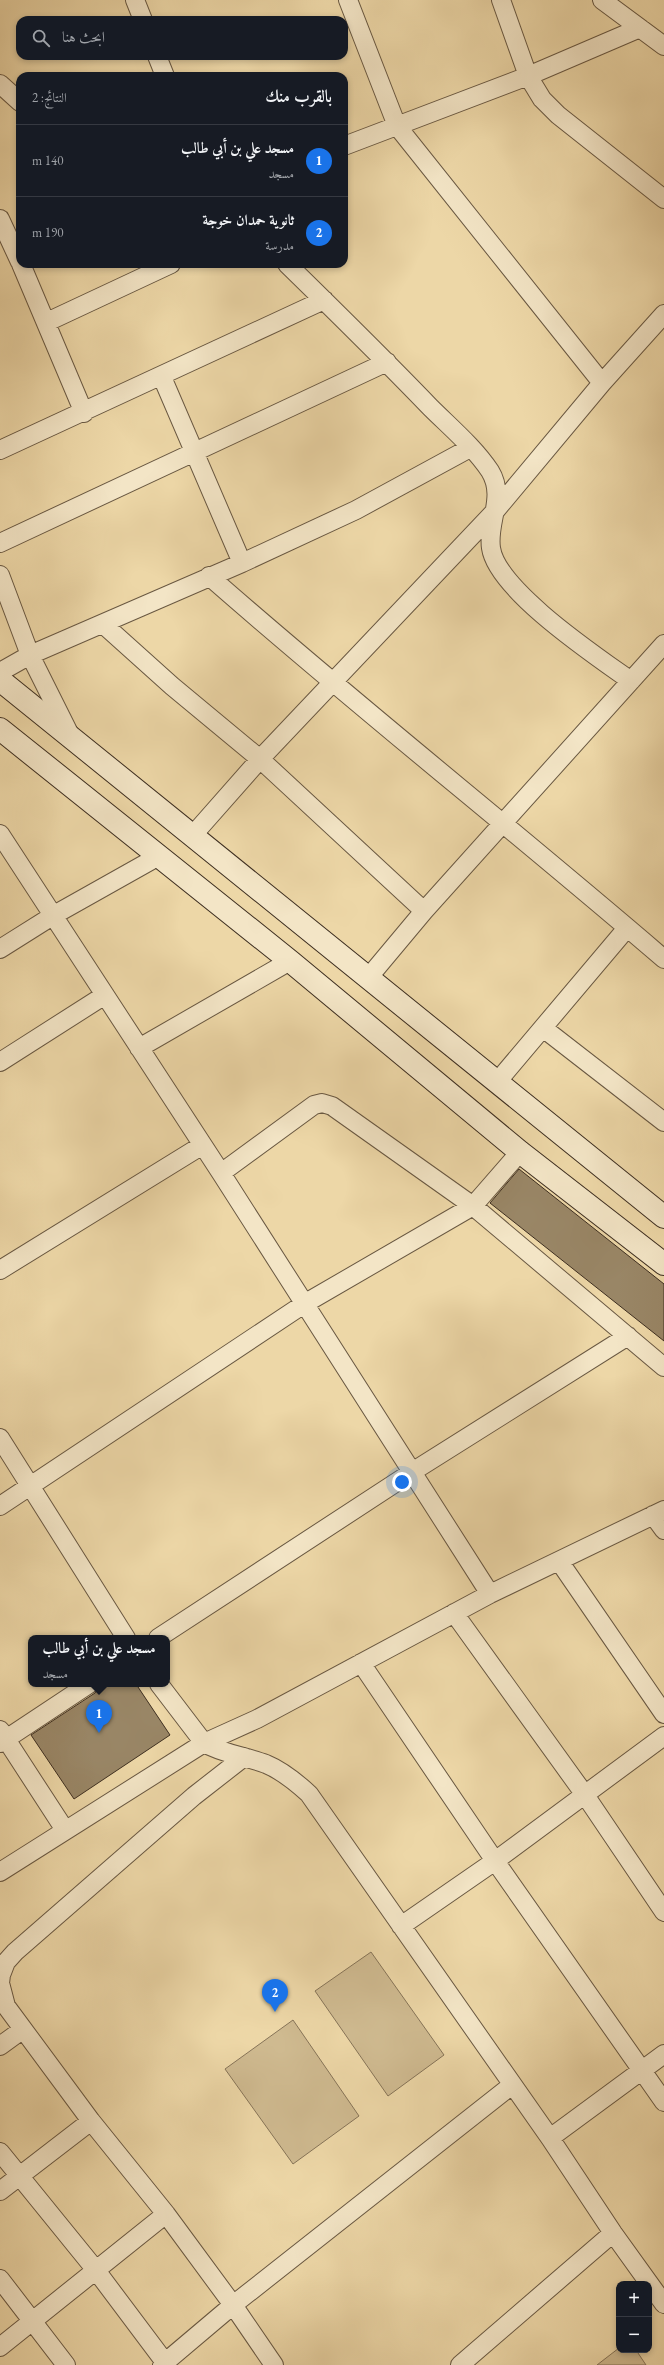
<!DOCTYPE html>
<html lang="ar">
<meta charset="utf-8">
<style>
:root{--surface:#171b24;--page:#242831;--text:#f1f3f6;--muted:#9ea1a6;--line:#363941;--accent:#1a73e8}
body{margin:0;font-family:"EB Garamond",Amiri,serif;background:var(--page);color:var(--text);direction:rtl}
.controls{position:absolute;right:12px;bottom:12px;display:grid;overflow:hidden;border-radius:8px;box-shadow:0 2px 6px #0003}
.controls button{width:36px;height:36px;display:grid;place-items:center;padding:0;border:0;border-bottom:1px solid var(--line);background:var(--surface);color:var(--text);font:20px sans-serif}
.you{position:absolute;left:402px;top:1482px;width:14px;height:14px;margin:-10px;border:3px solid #fff;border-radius:50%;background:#1a73e8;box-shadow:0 0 0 6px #1a73e833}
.badge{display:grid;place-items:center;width:26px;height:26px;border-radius:50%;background:var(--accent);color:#fff;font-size:13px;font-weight:700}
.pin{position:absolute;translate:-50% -33px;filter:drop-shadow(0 1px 2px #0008)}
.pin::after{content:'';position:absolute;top:21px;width:14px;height:12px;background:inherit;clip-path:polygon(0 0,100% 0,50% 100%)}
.popup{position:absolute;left:28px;top:1635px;width:142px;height:52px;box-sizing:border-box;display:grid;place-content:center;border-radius:8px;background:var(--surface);filter:drop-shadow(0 1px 3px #0005);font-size:13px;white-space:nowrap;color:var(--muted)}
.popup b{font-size:15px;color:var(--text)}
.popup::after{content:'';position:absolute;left:50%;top:100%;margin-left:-8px;border:8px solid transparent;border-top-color:var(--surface)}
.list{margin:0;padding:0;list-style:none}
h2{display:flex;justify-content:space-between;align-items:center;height:52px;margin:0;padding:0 16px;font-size:17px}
h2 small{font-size:13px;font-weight:400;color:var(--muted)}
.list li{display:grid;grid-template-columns:26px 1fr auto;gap:12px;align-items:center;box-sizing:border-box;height:72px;padding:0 16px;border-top:1px solid var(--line)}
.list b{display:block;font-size:15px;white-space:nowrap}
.list p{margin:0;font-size:13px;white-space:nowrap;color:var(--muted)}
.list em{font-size:13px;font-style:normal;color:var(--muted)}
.icon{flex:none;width:22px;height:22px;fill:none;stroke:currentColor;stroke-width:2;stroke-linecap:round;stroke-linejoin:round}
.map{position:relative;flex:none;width:664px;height:2365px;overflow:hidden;direction:ltr}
.search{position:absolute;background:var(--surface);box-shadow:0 2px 6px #0003;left:16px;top:16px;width:332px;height:44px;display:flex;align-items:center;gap:10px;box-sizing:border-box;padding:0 14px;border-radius:12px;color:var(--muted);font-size:15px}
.panel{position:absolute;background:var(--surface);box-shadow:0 2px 6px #0003;left:16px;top:72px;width:332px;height:196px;border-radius:12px;direction:rtl}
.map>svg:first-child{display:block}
.green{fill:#cfba90;stroke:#867458}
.building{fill:#998666;stroke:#3d2e20}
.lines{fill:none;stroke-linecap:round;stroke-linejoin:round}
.minor-casing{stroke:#695842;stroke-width:20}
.secondary-casing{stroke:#3d2e20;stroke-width:24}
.minor{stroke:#f3e5c6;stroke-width:18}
.secondary{stroke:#f3e5c6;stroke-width:22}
</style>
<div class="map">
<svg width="664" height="2365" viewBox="0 0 664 2365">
<rect width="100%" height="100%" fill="#edd7a7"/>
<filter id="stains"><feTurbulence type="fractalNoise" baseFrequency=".005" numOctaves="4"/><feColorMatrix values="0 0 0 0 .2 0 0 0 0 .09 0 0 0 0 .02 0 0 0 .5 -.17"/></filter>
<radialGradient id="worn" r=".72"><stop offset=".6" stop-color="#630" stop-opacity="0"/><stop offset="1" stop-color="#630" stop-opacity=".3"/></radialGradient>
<!-- green -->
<path class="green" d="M371,1952L444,2055L388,2096L315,1991Z
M293,2020L359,2116L293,2164L225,2069Z
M619,2348V2350H636L646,2365H597Z"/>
<!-- building -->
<path class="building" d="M519,1169L664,1284V1341L490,1203Z
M100,1684H136L170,1735L74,1799L31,1735L95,1693Z"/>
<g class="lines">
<defs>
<path id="minor" d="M135,0L143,20
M348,0L397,126L602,383
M501,0L528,76L542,99L558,115L664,199
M602,0L664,46
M157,56L165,76
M0,84L20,102
M344,146L528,76L640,28
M0,219L20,262
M21,264L84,413
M287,264C335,311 383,358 430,407C450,427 474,447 490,471C506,497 487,522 491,548C497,590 596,656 631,681
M47,322L171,264
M162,377L242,563
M0,450L324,300
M0,543L387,362
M0,575L30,655L70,735
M209,576C358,707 514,830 664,959
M103,624L172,686L260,759L424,911
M0,672L30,655L242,563L356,510L470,448
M0,834L221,1173L490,1594
M193,835L260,759L496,510L602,383L664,314
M0,949L54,915L159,856
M368,978L424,911L664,644
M543,1028L664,1122
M139,1048L290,961
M0,1062L105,995
M497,1082L627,928
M221,1173L314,1105L322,1103L332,1106L473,1206L664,1367
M0,1270L201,1146
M0,1438L126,1638
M0,1506L304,1304L473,1206L520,1152
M653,1515L664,1530
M559,1561L664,1714
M454,1613L585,1795L664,1912
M158,1638L412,1472L628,1336
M361,1663L495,1861L664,2102
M159,1684L204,1743C223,1754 245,1756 266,1764C283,1771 296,1782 309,1794L550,2138L613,2233L664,2304
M0,1730L65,1830
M0,1743L89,1684
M244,1757L194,1796L15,1952L6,1962L1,1975L0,1983L6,2006L91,2121L166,2214L233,2305L274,2365
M0,1872L204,1743L257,1719L490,1594L664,1510
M401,1926L495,1861L664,1736
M0,2046L22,2030
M550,2138L664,2054
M0,2152L95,2269L167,2365
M0,2191L91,2121
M0,2279L66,2365
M0,2347L166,2214
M162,2365L233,2305L512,2085
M460,2365L613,2233"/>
<path id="secondary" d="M0,680L664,1217
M0,729L290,961L520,1152L664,1264"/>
</defs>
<!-- minor casing -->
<use href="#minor" class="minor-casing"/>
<!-- secondary casing -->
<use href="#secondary" class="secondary-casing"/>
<!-- minor -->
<use href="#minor" class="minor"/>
<!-- secondary -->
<use href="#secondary" class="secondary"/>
</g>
<rect width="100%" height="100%" filter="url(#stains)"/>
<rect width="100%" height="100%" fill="url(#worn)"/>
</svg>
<div class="controls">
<button>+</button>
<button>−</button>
</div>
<div class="you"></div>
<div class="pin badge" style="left:99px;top:1733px">1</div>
<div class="popup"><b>مسجد علي بن أبي طالب</b>مسجد</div>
<div class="pin badge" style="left:275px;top:2012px">2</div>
<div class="search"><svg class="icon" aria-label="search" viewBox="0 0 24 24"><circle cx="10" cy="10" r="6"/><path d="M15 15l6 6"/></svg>ابحث هنا</div>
<section class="panel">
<h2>بالقرب منك<small>النتائج: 2</small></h2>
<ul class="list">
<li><span class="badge">1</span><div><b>مسجد علي بن أبي طالب</b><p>مسجد</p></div><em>140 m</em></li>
<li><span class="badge">2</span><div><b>ثانوية حمدان خوجة</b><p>مدرسة</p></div><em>190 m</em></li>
</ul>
</section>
</div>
